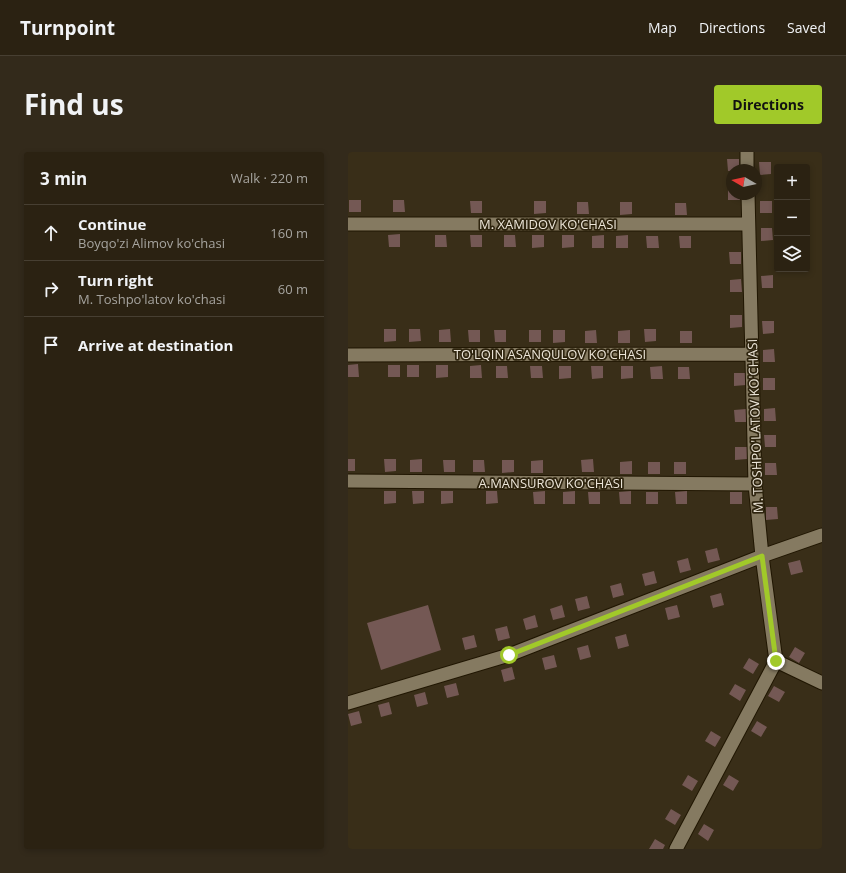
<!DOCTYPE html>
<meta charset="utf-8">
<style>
:root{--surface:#2b2212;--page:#332a1b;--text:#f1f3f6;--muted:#a6a49f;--line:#473f32;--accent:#a1c929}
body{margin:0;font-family:"Open Sans",sans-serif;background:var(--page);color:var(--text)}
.controls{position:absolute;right:12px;top:12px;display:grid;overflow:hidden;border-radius:4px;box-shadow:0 2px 6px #0003}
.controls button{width:36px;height:36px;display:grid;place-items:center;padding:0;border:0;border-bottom:1px solid var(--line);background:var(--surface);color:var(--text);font:20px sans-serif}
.compass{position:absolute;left:378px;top:12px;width:36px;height:36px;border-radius:50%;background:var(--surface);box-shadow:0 2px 6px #0003;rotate:279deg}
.stop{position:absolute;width:12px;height:12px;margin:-9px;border:3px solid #a1c929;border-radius:50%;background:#fff}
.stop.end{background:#a1c929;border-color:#fff;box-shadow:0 1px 4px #0008}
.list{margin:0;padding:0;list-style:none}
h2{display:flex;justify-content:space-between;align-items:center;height:52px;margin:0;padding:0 16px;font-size:17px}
h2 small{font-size:13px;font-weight:400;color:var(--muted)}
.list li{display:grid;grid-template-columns:26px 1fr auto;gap:12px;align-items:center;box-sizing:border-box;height:56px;padding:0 16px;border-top:1px solid var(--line)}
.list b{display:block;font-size:15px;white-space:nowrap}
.list p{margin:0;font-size:13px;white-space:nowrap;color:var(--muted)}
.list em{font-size:13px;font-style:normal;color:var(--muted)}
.icon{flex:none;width:22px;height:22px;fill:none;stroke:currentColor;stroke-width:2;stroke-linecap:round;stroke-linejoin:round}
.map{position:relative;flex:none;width:474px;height:697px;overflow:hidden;border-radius:4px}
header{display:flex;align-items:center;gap:24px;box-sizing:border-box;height:56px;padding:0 20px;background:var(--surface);border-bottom:1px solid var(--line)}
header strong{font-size:19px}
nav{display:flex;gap:22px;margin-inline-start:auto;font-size:14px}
.intro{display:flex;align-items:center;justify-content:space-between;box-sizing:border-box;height:96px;padding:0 24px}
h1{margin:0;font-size:28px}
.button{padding:10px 18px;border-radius:4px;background:var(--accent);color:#111;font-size:14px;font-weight:700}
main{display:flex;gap:24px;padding:0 24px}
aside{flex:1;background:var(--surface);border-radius:4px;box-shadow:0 2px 6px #0003}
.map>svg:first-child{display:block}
.building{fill:#745854}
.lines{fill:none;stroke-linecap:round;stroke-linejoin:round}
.minor-casing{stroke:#201602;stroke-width:15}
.minor{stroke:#857a61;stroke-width:13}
.route{stroke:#a1c929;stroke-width:5}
.labels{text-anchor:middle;stroke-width:3.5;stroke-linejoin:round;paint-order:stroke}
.street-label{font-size:13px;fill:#ece5d8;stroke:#2e240e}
</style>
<header>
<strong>Turnpoint</strong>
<nav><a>Map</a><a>Directions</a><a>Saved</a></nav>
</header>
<div class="intro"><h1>Find us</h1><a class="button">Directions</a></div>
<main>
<aside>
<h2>3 min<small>Walk · 220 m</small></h2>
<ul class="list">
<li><svg class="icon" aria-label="ahead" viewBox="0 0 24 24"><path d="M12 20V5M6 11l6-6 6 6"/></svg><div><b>Continue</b><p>Boyqo'zi Alimov ko'chasi</p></div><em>160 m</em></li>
<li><svg class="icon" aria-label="right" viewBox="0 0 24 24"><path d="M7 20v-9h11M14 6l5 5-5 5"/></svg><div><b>Turn right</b><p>M. Toshpo'latov ko'chasi</p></div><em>60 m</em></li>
<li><svg class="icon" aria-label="arrive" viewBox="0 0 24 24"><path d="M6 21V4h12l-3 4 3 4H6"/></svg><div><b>Arrive at destination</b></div></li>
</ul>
</aside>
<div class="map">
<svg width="474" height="697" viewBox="0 0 474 697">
<rect width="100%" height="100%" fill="#392e18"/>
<!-- building -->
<path class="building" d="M379,7H391V18L380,19Z
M411,10H423V22L412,23Z
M380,36H384V42H392V48H380Z
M1,48H13V60H1Z
M45,48H56L57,60H45Z
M122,49H134V61H123Z
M186,49H198V61L186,62Z
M412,49H424V61H412Z
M229,50H240L241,62H229Z
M272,50H284V62L272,63Z
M327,51H338L339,63H327Z
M413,76H424L425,88L413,89Z
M52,82V95H41L40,83Z
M87,83H98L99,95H87Z
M122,83H134V95H123Z
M156,83H167L168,95H156Z
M184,83H196V95L184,96Z
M214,83H226V95L214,96Z
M256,83V96H244V84Z
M280,83V96H268V84Z
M298,84H310L311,96H299Z
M331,84H343V96H332Z
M381,100H393V112H382Z
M425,123V136H414L413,124Z
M393,127L394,140H382V128Z
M382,163H394V175L382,176Z
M414,169H426V181L415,182Z
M36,177H48V189L36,190Z
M61,177H72L73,189L61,190Z
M102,177L103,190H91V178Z
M296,177H308V189L297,190Z
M120,178H132V190H121Z
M146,178H158V190H147Z
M181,178H193V190H181Z
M205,178H217V190L205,191Z
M248,178L249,191H237V179Z
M282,178V191H270V179Z
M332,179H344V191H332Z
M426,197L427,210H415V198Z
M10,212L11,225H0V213Z
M40,213H52V225H40Z
M59,213H71V225H59Z
M88,213H100V225L88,226Z
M133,213L134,226H122V214Z
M148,214H159L160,226H148Z
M182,214H194L195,226H183Z
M211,214H223V226L211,227Z
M243,214H255V226L244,227Z
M273,214H285V226L273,227Z
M314,214L315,227H303L302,215Z
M330,215H341L342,227H330Z
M386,221H397L398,233L386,234Z
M415,226H427V238H415Z
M427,256L428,269H416V257Z
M398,257V270H387L386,258Z
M416,283H428V295H417Z
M387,295H399V307L387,308Z
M0,307H7V319H0Z
M36,307H48V319L37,320Z
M74,307V320H62V308Z
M245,307L246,320H234L233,308Z
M95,308H107V320H96Z
M125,308H136L137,320H125Z
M154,308H166V320L154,321Z
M195,308V321H183V309Z
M284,309V322H272V310Z
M300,310H312V322H300Z
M326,310H338V322H326Z
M417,311H428L429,323H417Z
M36,339H48V351L36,352Z
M64,339H76V351L65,352Z
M93,339H105V351L93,352Z
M138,339H149L150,351L138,352Z
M197,339V352H186L185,340Z
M227,339V352H215V340Z
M283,339V352H272L271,340Z
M339,339V352H328L327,340Z
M240,340H252V352H241Z
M298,340H310V352H298Z
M382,340H394V352H382Z
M418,355H429L430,367L418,368Z
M369,396L372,408L360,411L357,399Z
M340,406L343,418L332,421L329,409Z
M452,408L455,420L443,423L440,411Z
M306,419L309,431L297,434L294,422Z
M273,431L276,443L265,446L262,434Z
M373,441L376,453L365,456L362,444Z
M239,444L242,456L230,459L227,447Z
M80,453L93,498L33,518L19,471Z
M214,453L217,465L205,468L202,457Z
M329,453L332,465L320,468L317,456Z
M187,463L190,475L178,478L175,467Z
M159,474L162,486L150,489L147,477Z
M278,482L281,494L270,497L267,485Z
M126,483L129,495L117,498L114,486Z
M240,493L243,505L232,508L229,496Z
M447,495L457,501L451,511L441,505Z
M206,503L209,515L197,518L194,506Z
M401,506L411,512L405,522L395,516Z
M164,515L167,527L156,530L153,518Z
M108,531L111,543L99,546L96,534Z
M387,532L398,538L392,549L381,542Z
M426,534L437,540L431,550L420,544Z
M77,540L80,552L69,555L66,543Z
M41,550L44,562L33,565L30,553Z
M11,559L14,571L3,574L0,562Z
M409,569L419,575L413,585L403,579Z
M363,579L373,585L367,595L357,589Z
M340,623L350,629L344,639L334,633Z
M381,623L391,629L385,639L375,633Z
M323,657L333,663L327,673L317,667Z
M356,672L366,678L360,689L350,682Z
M307,687L317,693L315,697H301Z"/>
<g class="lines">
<defs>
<path id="minor" d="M399,0V18
M0,72H400
M0,203L404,202
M0,329L407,332
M428,509L474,531
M0,551L161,503L414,404L474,383
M328,697L428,509L414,404L407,332L400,42"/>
</defs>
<!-- minor casing -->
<use href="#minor" class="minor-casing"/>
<!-- minor -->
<use href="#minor" class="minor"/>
</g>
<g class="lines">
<!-- route -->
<path class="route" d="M161,503L414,404L428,509"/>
</g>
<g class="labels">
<!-- street labels -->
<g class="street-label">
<text x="200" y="77">M. XAMIDOV KO'CHASI</text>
<text x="202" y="207">TO'LQIN ASANQULOV KO'CHASI</text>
<text transform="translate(407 274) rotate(-92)" y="5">M. TOSHPO'LATOV KO'CHASI</text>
<text x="203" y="336">A.MANSUROV KO'CHASI</text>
</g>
</g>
</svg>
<div class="controls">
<button>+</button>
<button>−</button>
<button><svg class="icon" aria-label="layers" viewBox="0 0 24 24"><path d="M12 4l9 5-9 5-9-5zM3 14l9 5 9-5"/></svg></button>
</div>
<svg class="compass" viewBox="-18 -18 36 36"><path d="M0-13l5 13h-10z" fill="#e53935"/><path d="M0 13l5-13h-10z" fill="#a6a49f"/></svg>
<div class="stop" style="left:161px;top:503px"></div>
<div class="stop end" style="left:428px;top:509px"></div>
</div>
</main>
